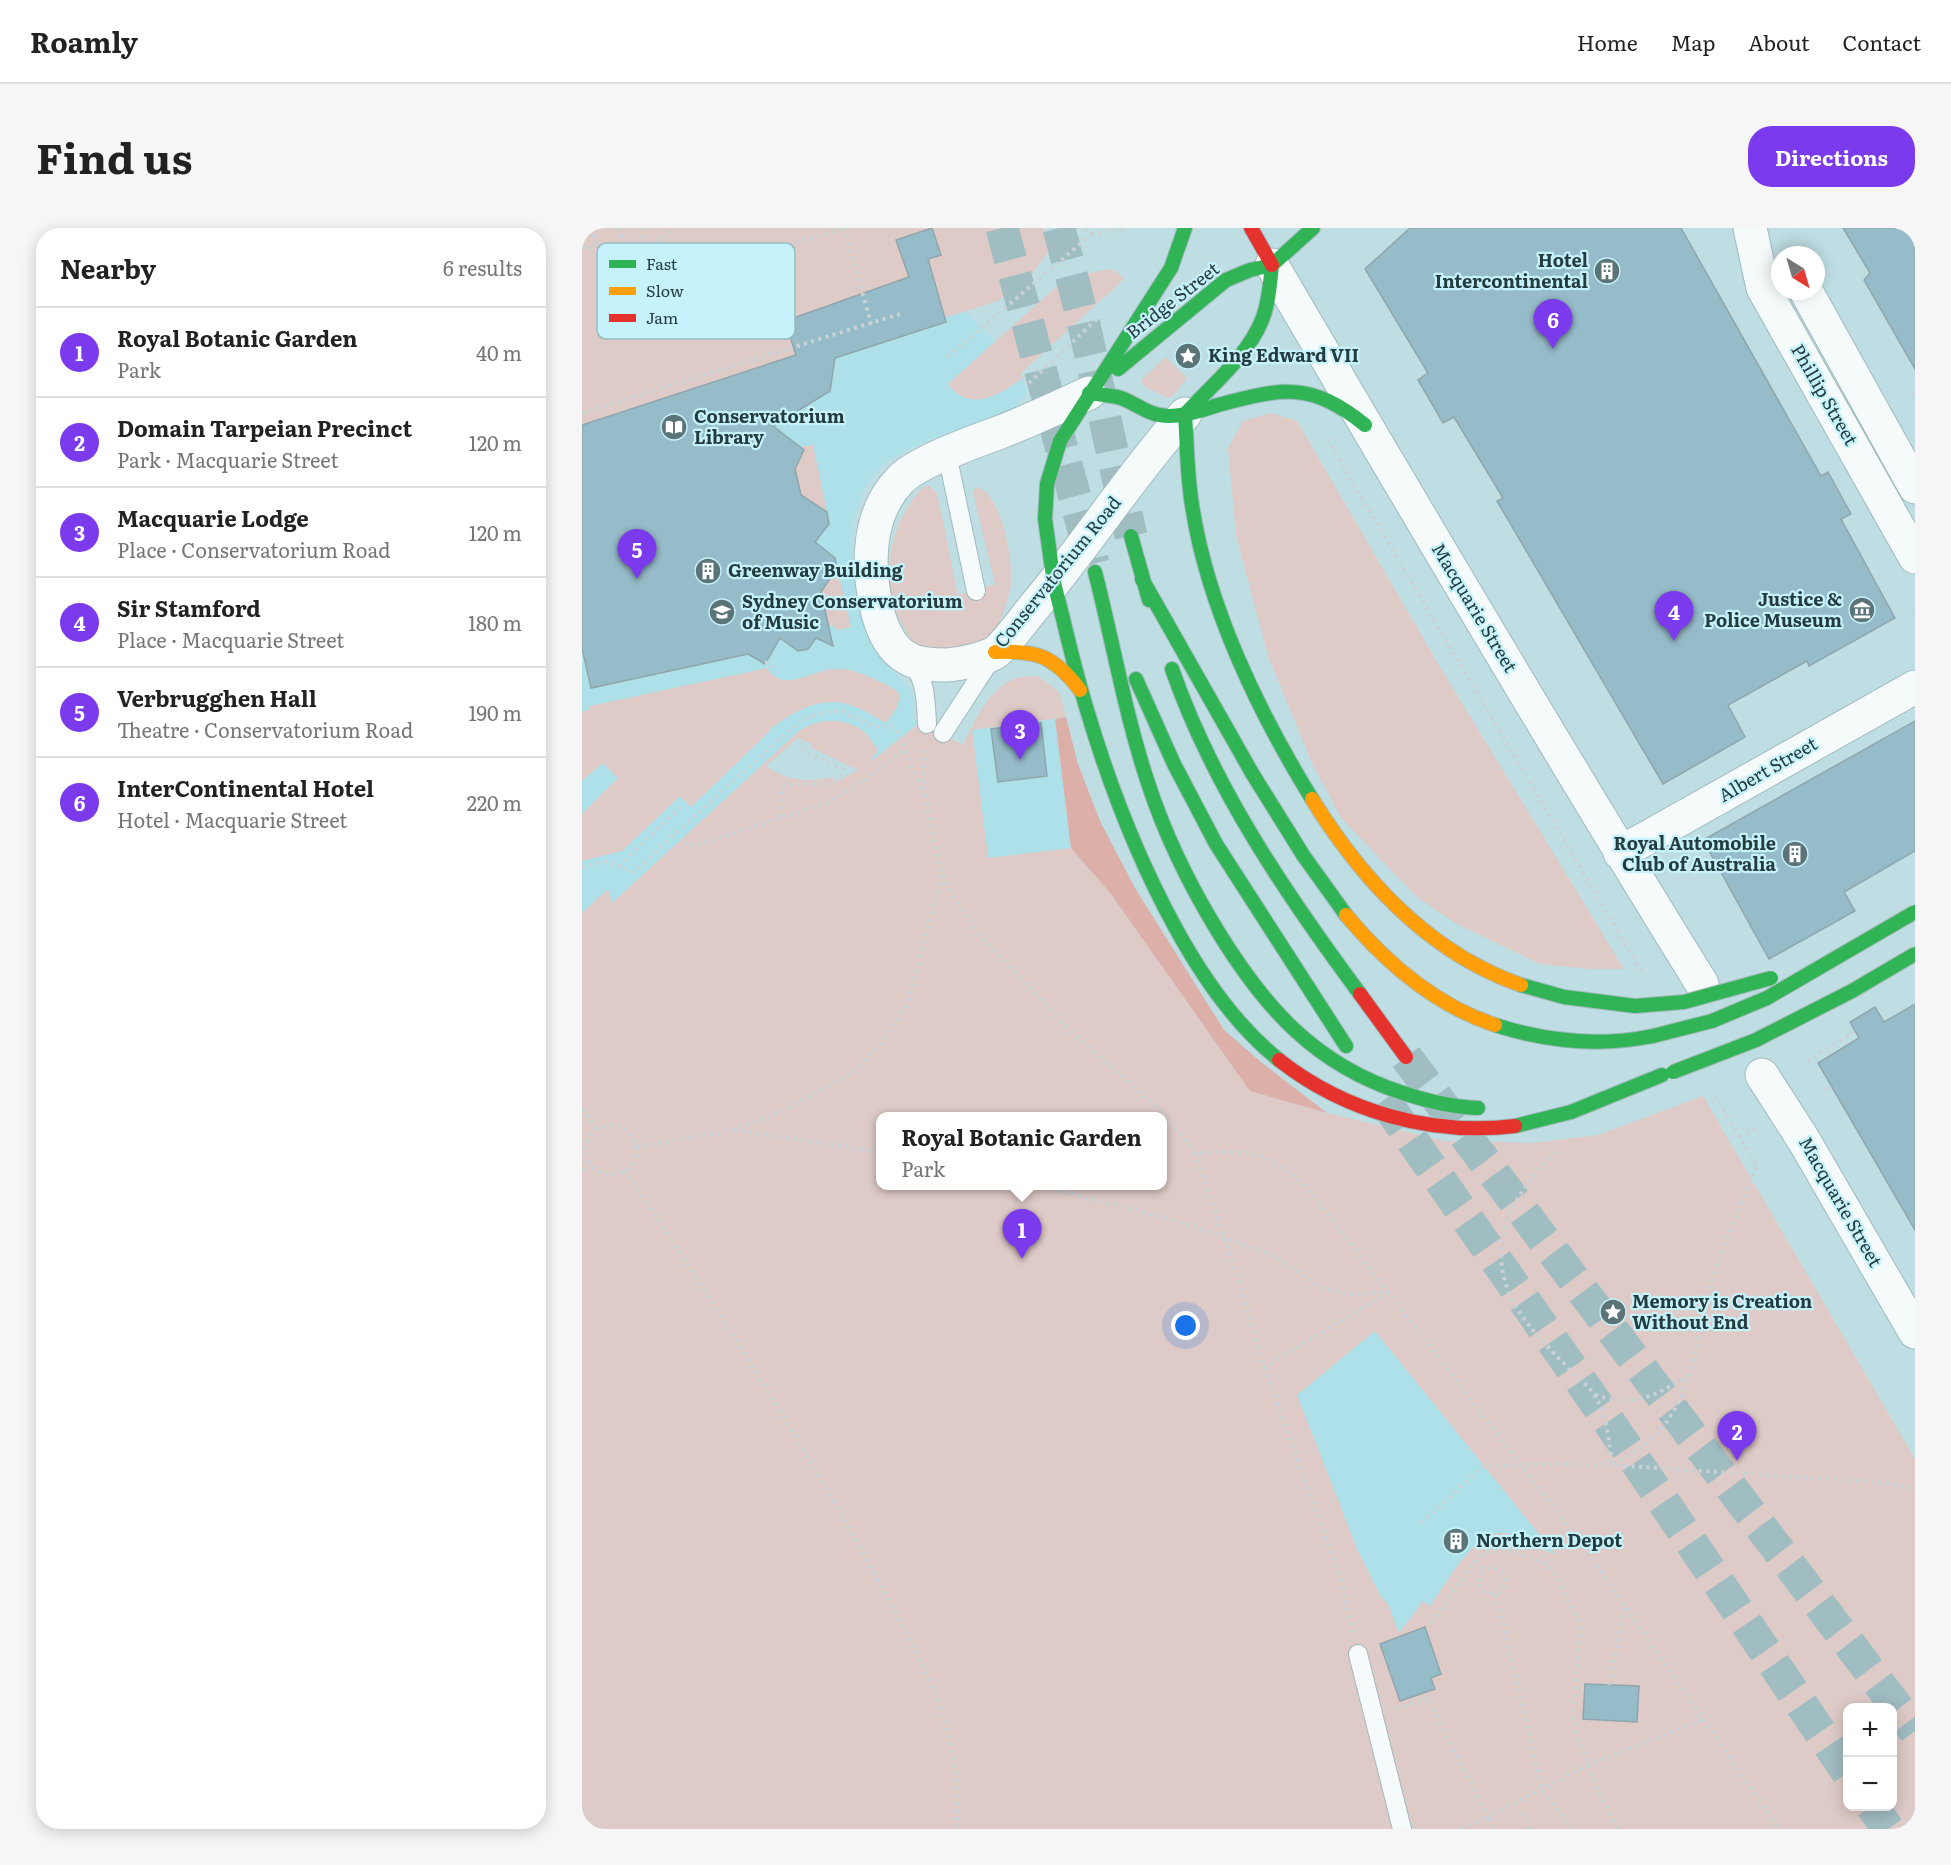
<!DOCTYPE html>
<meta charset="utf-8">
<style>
:root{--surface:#fff;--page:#f6f6f6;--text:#222;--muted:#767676;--line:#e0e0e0;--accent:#7c3aed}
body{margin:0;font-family:Literata,serif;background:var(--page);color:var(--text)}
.controls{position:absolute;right:18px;bottom:18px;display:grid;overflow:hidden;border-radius:12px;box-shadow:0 3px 15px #0003}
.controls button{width:54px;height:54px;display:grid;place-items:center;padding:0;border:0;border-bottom:2px solid var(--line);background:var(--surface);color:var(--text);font:30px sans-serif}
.compass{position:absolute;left:1189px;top:18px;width:54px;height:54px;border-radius:50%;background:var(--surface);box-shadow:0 3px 15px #0003;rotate:143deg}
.you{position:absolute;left:604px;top:1098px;width:21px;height:21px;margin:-15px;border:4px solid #fff;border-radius:50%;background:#1a73e8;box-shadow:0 0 0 9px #1a73e833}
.badge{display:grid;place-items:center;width:39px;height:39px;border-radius:50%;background:var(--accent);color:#fff;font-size:20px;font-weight:700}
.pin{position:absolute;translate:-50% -50px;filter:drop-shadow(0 2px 3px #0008)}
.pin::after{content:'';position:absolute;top:32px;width:21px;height:18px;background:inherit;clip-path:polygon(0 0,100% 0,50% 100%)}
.popup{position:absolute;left:294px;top:884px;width:291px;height:78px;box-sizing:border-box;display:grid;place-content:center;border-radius:12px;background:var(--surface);filter:drop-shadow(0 2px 4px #0005);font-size:20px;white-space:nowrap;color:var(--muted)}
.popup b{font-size:22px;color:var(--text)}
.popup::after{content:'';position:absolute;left:50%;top:100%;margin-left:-12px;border:12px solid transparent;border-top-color:var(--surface)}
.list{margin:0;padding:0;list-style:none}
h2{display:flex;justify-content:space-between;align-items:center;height:78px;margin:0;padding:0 24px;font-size:26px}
h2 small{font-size:20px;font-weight:400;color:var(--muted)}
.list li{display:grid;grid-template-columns:39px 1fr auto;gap:18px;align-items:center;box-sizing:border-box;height:90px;padding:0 24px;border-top:2px solid var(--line)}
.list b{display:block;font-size:22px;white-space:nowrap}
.list p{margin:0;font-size:20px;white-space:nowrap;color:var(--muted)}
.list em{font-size:20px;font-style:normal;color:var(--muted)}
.map{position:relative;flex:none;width:1333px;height:1601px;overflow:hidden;border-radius:24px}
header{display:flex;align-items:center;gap:36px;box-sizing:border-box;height:84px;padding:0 30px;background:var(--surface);border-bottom:2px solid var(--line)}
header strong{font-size:28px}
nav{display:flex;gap:33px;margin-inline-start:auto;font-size:21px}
.intro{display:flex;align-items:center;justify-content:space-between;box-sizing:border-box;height:144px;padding:0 36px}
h1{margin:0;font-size:42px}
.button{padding:15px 27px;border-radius:24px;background:var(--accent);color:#fff;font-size:21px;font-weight:700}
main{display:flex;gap:36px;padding:0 36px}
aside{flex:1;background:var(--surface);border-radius:24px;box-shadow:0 3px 15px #0003}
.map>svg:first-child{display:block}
.built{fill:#ade0e8}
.green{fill:#decac6;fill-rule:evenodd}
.forest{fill:#dcafa9}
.building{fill:#96bcc9;stroke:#8fa6ad;stroke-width:1.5}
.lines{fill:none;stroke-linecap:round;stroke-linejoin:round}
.highway-tunnel{stroke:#a0bdc2;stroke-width:33;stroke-dasharray:33 16;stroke-linecap:butt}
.lane-casing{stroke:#a1babe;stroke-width:20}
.street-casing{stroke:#a1babe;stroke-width:35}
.fast-casing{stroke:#a1babe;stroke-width:16}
.slow-casing{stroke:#a1babe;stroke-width:16}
.jam-casing{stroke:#a1babe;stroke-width:16}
.path{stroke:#c9d3d5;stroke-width:4;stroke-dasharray:3 4.5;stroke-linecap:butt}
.lane{stroke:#f5fafb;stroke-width:18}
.street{stroke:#f5fafb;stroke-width:33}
.fast{stroke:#30b455;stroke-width:14}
.slow{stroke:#ff9f0a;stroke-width:14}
.jam{stroke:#e5322d;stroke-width:14}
.fast-bridge-casing{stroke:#a9babc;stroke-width:16;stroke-linecap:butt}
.fast-bridge{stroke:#30b455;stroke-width:14}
.labels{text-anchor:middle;stroke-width:4.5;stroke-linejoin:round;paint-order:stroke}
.poi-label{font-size:18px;font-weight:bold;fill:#243b3f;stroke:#c6f3fb;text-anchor:start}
.street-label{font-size:18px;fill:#243b3f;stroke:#c6f3fb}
.key{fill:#c6f3fb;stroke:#95bcc3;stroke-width:1.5}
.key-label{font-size:16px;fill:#243b3f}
</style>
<header>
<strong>Roamly</strong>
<nav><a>Home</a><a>Map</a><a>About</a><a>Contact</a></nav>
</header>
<div class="intro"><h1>Find us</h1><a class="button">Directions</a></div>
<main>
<aside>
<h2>Nearby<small>6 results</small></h2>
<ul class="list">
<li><span class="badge">1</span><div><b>Royal Botanic Garden</b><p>Park</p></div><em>40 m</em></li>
<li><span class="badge">2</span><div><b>Domain Tarpeian Precinct</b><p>Park · Macquarie Street</p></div><em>120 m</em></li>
<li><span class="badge">3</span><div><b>Macquarie Lodge</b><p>Place · Conservatorium Road</p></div><em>120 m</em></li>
<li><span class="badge">4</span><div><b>Sir Stamford</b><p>Place · Macquarie Street</p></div><em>180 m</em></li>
<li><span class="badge">5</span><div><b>Verbrugghen Hall</b><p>Theatre · Conservatorium Road</p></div><em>190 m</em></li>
<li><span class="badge">6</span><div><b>InterContinental Hotel</b><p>Hotel · Macquarie Street</p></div><em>220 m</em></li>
</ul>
</aside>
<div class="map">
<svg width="1333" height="1601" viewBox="0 0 1333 1601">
<rect width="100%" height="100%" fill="#bfdee3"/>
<!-- built -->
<path class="built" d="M383,83L413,114L366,157L370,162L421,164L441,150L444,166L433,179L420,187L348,211L306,232L289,250L282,261L271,291L270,327L286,406L310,442L327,459L332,471V493L339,494L284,537L213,507L30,676L26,662L0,685V197L193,134L253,124Z
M473,491L489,620L406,631L390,502Z
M793,1103L974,1327L922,1305L902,1311L891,1319L848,1378L841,1374L817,1406L806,1377L798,1367L775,1321L715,1167Z"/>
<!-- green -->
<path class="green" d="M0,0H461L466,9V24L448,49L416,73L253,124L193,134L0,197Z
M527,41L534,43L542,51L439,145L441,150C418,166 388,186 366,156L484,50Z
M584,129L605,150L591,168L586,170L563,159L560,155V151Z
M689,185L715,193L855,434L1042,741H1007L958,736L873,695L835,669L759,590L730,535L686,428L654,307L646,220L661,193Z
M231,217L245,284L224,288L212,235L216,234L220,227L218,219Z
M346,257L355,265L376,367L413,356L391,264L395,259C421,267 433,338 428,362C424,379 414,409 399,418C392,422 380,421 372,421C364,422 352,425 345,424C336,422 329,412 325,405C301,369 302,321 323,284C329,274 335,262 346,257Z
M255,340L269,399L256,402L250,397L247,398L236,346Z
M185,440C201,467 230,441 254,441C268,440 282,446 294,452C303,456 312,459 318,467L315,479L304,495C292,488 279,480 265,476C236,468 208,486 186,503L187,504L109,579L98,568L40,623L0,633V586L36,550L21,535L0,553V484L8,481V478Z
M456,448L477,464L484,489L390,502L406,630L489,620L529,666L668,863L745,885L863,913L950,915L1016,907L1121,868L1333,1231V1601H0V685L26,661L30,675L218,502C238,490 262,489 281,503C288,508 291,516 296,522L287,535L339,494L381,517C393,493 406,461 432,451C439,448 448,449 456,448ZM216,510L230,516L228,519L276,542L252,555L251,549C227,555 204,553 184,538ZM299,888H581V958H299ZM793,1103L973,1326C959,1323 934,1306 921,1305C891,1304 864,1356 848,1378L841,1373L817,1405L806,1377L798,1367L775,1321L715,1167ZM1266,1480H1310V1578H1266Z"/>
<!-- forest -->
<path class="forest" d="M484,489L496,536L518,593L553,660L642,802L679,834L745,885L668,863L529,666L489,620L473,491Z"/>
<!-- building -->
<path class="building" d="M350,0L359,27L346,31L364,94L253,130L248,163L191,198L222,222L213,241L219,267L245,284L247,296L233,314L253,330L255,340L239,364L251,418L234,410L226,421L216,423L198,410L183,436L166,426L9,460L0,420V197L214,127L203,93L327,49L314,12Z
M828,0H1099L1239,248L1246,244L1269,286L1259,291L1313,390L1227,438L1225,433L1146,477L1163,509L1081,556L915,273L921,270L872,189L861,195L836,152L846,145L783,41Z
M1261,0H1333V141L1282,52L1288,45Z
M1333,493V623L1262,664L1273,683L1187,731L1121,612Z
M459,495L465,548L416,554L409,501Z
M1333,776V1002L1236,835L1277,810L1268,794L1293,779L1302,794Z
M843,1399L859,1446L849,1450L853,1461L818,1473L798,1416Z
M1003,1456L1057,1458L1055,1494L1001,1491Z"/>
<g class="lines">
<!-- highway-tunnel -->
<path class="highway-tunnel" d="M420,0L511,336
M477,0L500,88L549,308
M824,829L1333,1503
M802,872L1023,1188L1266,1545
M1290,1578L1306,1601"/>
<defs>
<path id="lane" d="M365,226L394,363
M328,433C344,449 344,475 345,496
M361,505L411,428
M776,1426L820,1601"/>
<path id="street" d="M1168,0L1181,60L1333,329
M690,37C831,278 973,519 1120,756
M1224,63L1333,259
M507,165C477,179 447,193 416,205C391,214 335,234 318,252C286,285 285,335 294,377C298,396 307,420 325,430C336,437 354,437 365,437C378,436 403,431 414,424C423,417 443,390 452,379C505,316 549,247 603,186
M1038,625L1333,459
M1180,847L1221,911L1333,1104"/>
<path id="fast" d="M536,141L644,52L668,42L690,37L731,0
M507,165C517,167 529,167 539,170C555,176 568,188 586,188C603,188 621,182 636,177C699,160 729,153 783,197
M603,186C629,158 665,129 680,92C687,75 688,55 690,37
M603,186C605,216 605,247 610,277C625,378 677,485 730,571
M549,308L567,372
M513,344C531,414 543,486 566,555C583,607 607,656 635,702C682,779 733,837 821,865C845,873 870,879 896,880
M560,351L670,545L721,627L764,687
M472,355L463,291L465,256L478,213L589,40L603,0
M472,355C483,397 492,440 505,482C527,556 555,629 592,697C619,747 652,796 697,832
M590,441C631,559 704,666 778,766
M554,451L592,536L634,616L764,818
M939,757L982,769L1053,778
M913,797C966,814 1017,819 1071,808
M933,898L989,884L1080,847"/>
<path id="slow" d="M413,424C455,422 472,428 498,462
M730,571C780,652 847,725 939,757
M764,687C804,735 853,777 913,797"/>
<path id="jam" d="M669,0L690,37
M778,766L824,829
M697,832C763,884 850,908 933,898"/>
</defs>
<!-- lane casing -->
<use href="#lane" class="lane-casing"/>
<!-- street casing -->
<use href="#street" class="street-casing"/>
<!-- fast casing -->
<use href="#fast" class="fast-casing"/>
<!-- slow casing -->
<use href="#slow" class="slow-casing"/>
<!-- jam casing -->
<use href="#jam" class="jam-casing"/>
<!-- path -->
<path class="path" d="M8,0L17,21
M36,0L45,23
M62,0V23
M262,0L289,95
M503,0L510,6L547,0
M0,19L62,24L107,35L136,33L164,29L262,0
M62,24L91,0
M365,129L510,6
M447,155L516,90
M1331,166L1333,164
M0,185L318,86
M745,211L1060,744
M1330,381L1333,387
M183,435L187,434L190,440
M342,522V560L351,611L360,647L380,684L403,713L488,803L584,888L613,925C630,925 648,923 665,925C693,929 714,949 732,968L1000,1316L1197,1601
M197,589L200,562L203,557C219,553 254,564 262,542L221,523L219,516L221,513
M102,614L106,618L125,614L244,575L284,551L322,521
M37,638L100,578
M0,639L25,633L51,644L220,491L246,484L259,483L291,498L314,500L341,566
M1225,833L1270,806L1267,801
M1242,861L1249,858
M0,881L15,901
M4 922a25 25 0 1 1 50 0a25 25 0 1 1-50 0Z
M152,902L299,924
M1157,909L1176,899
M54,919L152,902L201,883L270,845L301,813L326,774L360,648
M974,924C922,972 896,1034 946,1096C960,1114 977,1130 993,1147C999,1153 1007,1159 1012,1166C1025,1186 1027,1214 1030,1237
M613,925L660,1062L682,1139L759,1352L771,1404
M0,942L8,936
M43,942C128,1069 210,1197 284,1331C315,1389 354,1450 368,1515C374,1543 375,1573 376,1601
M459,958L592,992L642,1009L694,1029L740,1060L773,1067L808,1064
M682,1139L805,1066
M1013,1167C1050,1180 1075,1168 1106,1147
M1031,1236C1116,1198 1108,1120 1133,1044C1144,1008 1161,973 1175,938L1132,866
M839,1295L902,1238L979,1236L1030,1237L1305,1255L1333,1261
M893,1333L902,1343
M897 1353a13 13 0 1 1 26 0a13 13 0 1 1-26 0Z
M914,1366L960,1562L991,1601
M1027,1457L1043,1378
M814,1481L845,1470L906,1589L1008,1536L997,1514L991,1492L998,1395L972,1345L964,1335L923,1321L903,1324L890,1337L846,1399
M941,1585L948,1601
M880,1601L906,1589L912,1601
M1036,1601L1010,1550L1008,1536L1123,1491"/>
<!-- lane -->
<use href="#lane" class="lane"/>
<!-- street -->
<use href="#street" class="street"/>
<!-- fast -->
<use href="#fast" class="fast"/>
<!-- slow -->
<use href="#slow" class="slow"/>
<!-- jam -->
<use href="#jam" class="jam"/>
<defs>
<path id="fast-bridge" d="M1053,778L1102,774L1189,750
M1071,808L1130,793L1185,770L1333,684
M1091,844L1174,812L1270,763L1333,726"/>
</defs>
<!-- fast-bridge casing -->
<use href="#fast-bridge" class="fast-bridge-casing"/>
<!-- fast-bridge -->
<use href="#fast-bridge" class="fast-bridge"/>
</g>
<!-- icons -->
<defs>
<symbol id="building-disc" viewBox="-11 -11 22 22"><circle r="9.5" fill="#5a7478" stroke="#c6f3fb"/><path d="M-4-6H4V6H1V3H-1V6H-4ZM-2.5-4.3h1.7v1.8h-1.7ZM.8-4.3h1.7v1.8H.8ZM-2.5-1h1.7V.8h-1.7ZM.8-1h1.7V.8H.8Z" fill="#fff"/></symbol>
<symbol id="sight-disc" viewBox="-11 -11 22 22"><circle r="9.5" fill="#5a7478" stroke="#c6f3fb"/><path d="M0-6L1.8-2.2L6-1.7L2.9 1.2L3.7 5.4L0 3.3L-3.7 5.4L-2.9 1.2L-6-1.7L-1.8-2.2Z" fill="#fff"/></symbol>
<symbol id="library-disc" viewBox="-11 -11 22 22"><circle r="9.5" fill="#5a7478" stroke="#c6f3fb"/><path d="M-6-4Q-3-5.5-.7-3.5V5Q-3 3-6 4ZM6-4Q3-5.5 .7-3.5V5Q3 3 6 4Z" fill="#fff"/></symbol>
<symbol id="museum-disc" viewBox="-11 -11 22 22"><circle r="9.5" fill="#5a7478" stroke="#c6f3fb"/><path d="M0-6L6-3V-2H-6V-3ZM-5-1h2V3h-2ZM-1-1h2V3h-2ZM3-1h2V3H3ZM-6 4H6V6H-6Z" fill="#fff"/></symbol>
<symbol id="university-disc" viewBox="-11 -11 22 22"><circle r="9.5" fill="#5a7478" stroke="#c6f3fb"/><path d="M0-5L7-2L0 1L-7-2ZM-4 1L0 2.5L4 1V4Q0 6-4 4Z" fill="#fff"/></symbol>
</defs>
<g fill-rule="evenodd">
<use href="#building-disc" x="1010" y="28" width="30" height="30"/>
<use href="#sight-disc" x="591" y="113" width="30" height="30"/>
<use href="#library-disc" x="77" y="184" width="30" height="30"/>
<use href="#building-disc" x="111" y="328" width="30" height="30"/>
<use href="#museum-disc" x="1265" y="367" width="30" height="30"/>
<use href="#university-disc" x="125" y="369" width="30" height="30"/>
<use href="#building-disc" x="1198" y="611" width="30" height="30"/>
<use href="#sight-disc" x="1016" y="1069" width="30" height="30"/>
<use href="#building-disc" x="859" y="1298" width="30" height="30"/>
</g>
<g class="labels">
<!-- poi labels -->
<g class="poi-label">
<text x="1006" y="39" text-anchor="end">Hotel<tspan x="1006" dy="21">Intercontinental</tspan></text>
<text x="626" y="134">King Edward VII</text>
<text x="112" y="195">Conservatorium<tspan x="112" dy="21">Library</tspan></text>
<text x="146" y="349">Greenway Building</text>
<text x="1260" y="378" text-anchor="end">Justice &amp;<tspan x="1260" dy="21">Police Museum</tspan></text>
<text x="160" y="380">Sydney Conservatorium<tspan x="160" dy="21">of Music</tspan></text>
<text x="1194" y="622" text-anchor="end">Royal Automobile<tspan x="1194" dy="21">Club of Australia</tspan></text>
<text x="1050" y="1080">Memory is Creation<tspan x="1050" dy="21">Without End</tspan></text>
<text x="894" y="1319">Northern Depot</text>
</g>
<!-- street labels -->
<g class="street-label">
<text transform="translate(591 73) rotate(-38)" y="6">Bridge Street</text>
<text transform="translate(1242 167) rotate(60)" y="6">Phillip Street</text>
<text transform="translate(476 344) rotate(-51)" y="6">Conservatorium Road</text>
<text transform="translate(892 380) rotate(59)" y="6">Macquarie Street</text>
<text transform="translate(1186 542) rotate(-30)" y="6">Albert Street</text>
<text transform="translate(1258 974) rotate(60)" y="6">Macquarie Street</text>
</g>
</g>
<!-- legend -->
<rect x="15" y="15" width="198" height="96" rx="9" class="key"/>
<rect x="27" y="32" width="27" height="8" fill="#30b455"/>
<rect x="27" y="59" width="27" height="8" fill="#ff9f0a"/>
<rect x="27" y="86" width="27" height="8" fill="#e5322d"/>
<g class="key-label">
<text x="64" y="42">Fast</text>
<text x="64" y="69">Slow</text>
<text x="64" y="96">Jam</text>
</g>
</svg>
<div class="controls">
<button>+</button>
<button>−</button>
</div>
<svg class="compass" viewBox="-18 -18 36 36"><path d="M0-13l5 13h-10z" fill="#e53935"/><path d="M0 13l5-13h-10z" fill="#767676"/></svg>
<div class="you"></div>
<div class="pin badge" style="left:440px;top:1031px">1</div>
<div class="popup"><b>Royal Botanic Garden</b>Park</div>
<div class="pin badge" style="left:1155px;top:1233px">2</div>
<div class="pin badge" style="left:438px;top:532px">3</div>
<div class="pin badge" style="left:1092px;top:413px">4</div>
<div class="pin badge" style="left:55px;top:351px">5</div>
<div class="pin badge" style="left:971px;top:121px">6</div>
</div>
</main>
